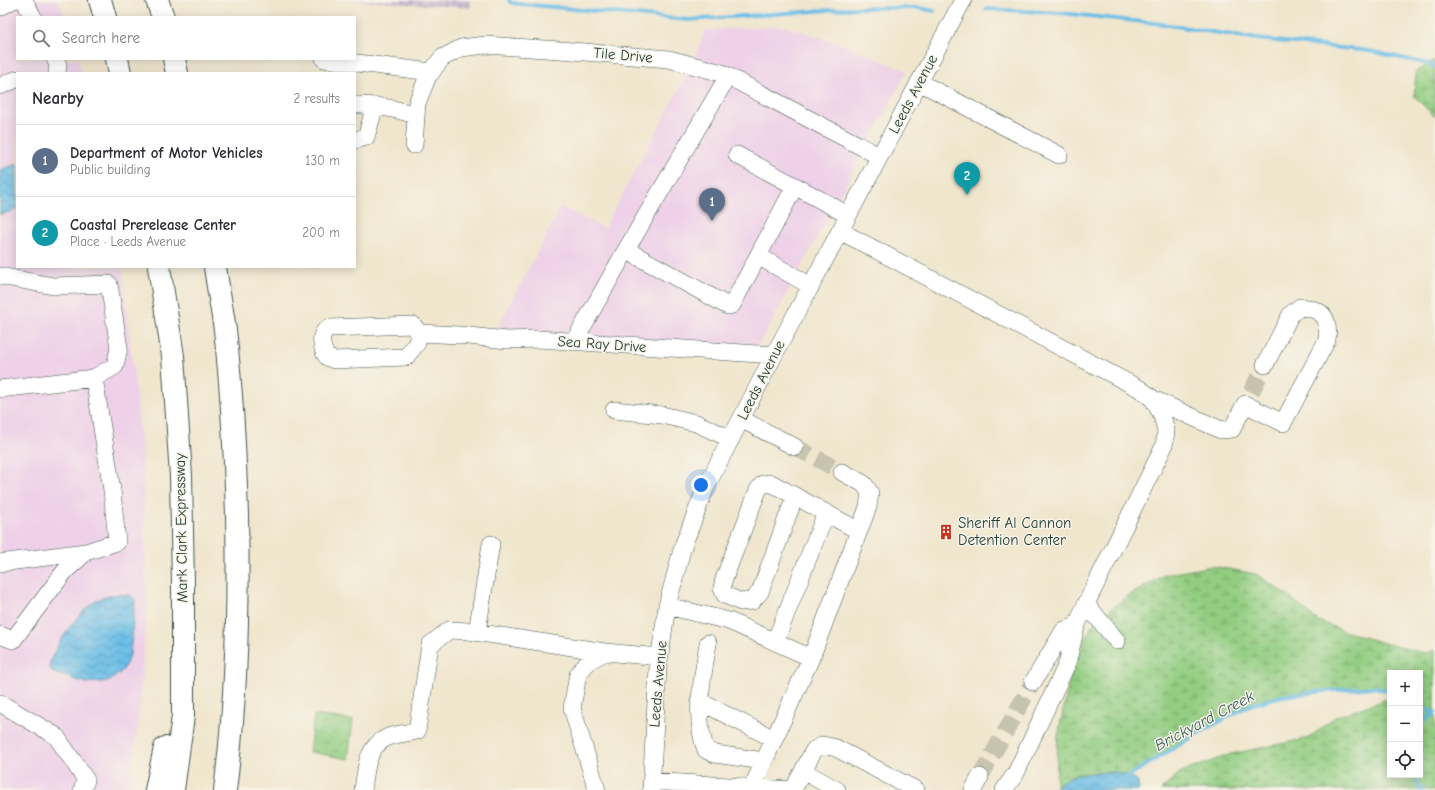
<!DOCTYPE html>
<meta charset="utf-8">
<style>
:root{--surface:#fff;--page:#f7f7f7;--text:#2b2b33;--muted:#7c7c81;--line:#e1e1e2;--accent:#c8321e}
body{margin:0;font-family:"Comic Neue",sans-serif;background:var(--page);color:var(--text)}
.controls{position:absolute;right:12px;bottom:12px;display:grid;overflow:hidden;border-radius:0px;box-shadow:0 2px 10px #0003}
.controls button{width:36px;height:36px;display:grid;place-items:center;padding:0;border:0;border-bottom:1px solid var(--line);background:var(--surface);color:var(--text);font:20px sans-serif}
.you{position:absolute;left:701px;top:485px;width:14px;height:14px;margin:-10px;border:3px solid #fff;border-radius:50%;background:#1a73e8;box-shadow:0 0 0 6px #1a73e833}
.badge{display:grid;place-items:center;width:26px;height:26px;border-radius:50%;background:var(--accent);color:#fff;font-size:13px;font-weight:700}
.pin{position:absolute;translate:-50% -33px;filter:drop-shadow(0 1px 2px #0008)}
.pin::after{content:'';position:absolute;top:21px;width:14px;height:12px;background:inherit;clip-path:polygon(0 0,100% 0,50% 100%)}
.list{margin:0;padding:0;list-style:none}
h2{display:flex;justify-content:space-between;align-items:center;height:52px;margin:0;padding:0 16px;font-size:17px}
h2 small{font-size:13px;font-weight:400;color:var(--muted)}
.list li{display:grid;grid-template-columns:26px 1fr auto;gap:12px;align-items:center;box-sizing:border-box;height:72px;padding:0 16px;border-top:1px solid var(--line)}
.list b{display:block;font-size:15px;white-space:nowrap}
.list p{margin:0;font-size:13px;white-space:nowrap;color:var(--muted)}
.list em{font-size:13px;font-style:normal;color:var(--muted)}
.icon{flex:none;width:22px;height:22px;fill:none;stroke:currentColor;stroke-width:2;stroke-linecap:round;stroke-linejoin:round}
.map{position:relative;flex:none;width:1435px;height:790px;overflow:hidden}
.search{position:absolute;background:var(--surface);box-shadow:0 2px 10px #0003;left:16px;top:16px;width:340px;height:44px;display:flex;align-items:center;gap:10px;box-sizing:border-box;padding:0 14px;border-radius:0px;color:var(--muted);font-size:15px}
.panel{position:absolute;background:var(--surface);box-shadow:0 2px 10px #0003;left:16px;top:72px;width:340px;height:196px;border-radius:0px}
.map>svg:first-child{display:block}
.built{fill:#eed0e8}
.industrial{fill:url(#industrial-grid)}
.wetland{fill:url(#wetland-marsh);stroke:#58855a}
.park{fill:url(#park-crowns);stroke:#58855a}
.water{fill:url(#water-waves);stroke:#457d8d}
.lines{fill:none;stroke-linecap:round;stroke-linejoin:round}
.stream{stroke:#6bbde6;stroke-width:4}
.minor-tunnel{stroke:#c6c4ae;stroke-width:17;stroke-dasharray:17 8;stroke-linecap:butt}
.minor-casing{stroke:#3e564b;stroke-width:18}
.highway-casing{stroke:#3e564b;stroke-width:24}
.minor{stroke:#fff;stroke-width:17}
.highway{stroke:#fff;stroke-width:22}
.labels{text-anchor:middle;stroke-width:3;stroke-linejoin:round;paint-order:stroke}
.street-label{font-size:15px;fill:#1f3d34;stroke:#f7f3e8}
.poi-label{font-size:15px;fill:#1f3d34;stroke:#f7f3e8;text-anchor:start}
.water-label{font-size:16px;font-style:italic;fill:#325d60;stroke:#f7f3e8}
</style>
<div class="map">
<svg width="1435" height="790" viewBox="0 0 1435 790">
<defs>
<pattern id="industrial-grid" width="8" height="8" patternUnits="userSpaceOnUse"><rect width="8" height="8" fill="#ccbed4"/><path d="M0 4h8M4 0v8" fill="none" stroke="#a59cad"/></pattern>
<pattern id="wetland-marsh" width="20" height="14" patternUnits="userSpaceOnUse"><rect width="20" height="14" fill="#92cd81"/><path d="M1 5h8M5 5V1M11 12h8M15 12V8" fill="none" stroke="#77a86a"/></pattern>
<pattern id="park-crowns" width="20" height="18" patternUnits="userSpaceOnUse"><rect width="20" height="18" fill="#92cd81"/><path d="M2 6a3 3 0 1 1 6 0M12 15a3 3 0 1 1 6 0" fill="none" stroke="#77a86a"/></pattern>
<pattern id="water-waves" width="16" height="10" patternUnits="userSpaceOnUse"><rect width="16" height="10" fill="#6bbde6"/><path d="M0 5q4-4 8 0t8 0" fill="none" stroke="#579bbb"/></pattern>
</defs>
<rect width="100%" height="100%" fill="#f7f3e8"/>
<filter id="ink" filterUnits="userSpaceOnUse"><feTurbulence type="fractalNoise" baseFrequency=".025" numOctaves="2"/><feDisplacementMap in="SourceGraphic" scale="8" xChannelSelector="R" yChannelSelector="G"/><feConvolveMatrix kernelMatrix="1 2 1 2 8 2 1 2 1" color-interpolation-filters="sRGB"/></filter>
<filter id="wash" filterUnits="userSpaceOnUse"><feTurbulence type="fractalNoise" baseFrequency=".012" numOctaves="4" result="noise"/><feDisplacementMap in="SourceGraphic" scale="16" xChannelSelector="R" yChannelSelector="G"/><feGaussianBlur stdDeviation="0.9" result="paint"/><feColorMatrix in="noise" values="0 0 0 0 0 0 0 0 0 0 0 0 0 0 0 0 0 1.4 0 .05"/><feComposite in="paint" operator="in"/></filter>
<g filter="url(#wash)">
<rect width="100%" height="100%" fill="#f0e6cd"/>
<!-- built -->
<path class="built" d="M0,0H58L65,17H17V59H78L82,73H17V267H122L142,449L147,605L139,713L129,790H0Z
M784,26L841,44L907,71L754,354L492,338L561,207L604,228L692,65L705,30Z"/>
<!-- industrial -->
<path class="industrial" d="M345,0H469L471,8Z"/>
<!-- wetland -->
<path class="wetland" d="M1435,60V117L1414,96L1416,72Z
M1212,566L1256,574L1287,595L1318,621L1347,632L1387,644L1425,653L1435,650V790H1161L1179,773L1231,754L1309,738L1335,717L1390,698V775H1420V673H1390V692L1375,687L1335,690L1282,696L1250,705L1202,731L1128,776L1116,772L1075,774L1056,786L1058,735L1072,670L1092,625L1125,598L1164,575Z"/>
<!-- park -->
<path class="park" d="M314,715L353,720L348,759L309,752Z"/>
<!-- water -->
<path class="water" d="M17,164V209L0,215V170Z
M118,594L130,595L135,600L130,655L123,670L110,681L86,683L53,673L49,666C54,646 79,611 97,600C103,597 111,596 118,594Z
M1116,772L1128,776L1138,782L1139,790H1054C1067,771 1095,773 1116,772Z"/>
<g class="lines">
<!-- stream -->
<path class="stream" d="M509,0L511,3L688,20L857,8H919L934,11
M986,9L1061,13L1162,24L1257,39L1369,51L1429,64L1435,67
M1420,707L1435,713
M1420,724L1435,713
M1415,775L1419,787L1422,790
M1128,776L1202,731L1250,705L1282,696L1335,690L1375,687L1390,692"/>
</g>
</g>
<g filter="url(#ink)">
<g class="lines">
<!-- minor-tunnel -->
<path class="minor-tunnel" d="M1251,392L1265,365
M795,447L842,472
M980,777L1033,682"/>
<defs>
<path id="minor" d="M21,0L25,2L33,17
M0,7L13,0
M55,59L58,65L57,73
M324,59L432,72
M728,76L626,250L728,306L732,305L758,256L811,286
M919,82L1059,155
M0,86L17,79
M355,105C376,104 396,109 416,115
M355,140L366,137L375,106
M414,145L417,103L428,76L442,58L461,48L486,45L560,50L669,59L722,73L879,156
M737,155L795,186
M840,231L1140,389L1153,399L1162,415L1166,431L1164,446L1086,604L1076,627L1067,664L1016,773L1004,790
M758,256L795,186L848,215
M0,276L53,286L109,284L119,348L115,366L94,378L112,490L117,542L86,552L65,571L13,640L0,635
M419,333L413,325L329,328C327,329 325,330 324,332C319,338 323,352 327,357L334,360L406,357L417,343L419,333L459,335L507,340L539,339L774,355
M574,342L626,250
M0,389L94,378
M1153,399L1221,430L1232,429L1245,404L1283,423L1327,340C1330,316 1322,309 1300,307L1291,314L1265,365
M614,410L662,415L696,423L731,439
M741,419L795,447
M795,496L760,592L752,601L741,602L725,595L722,588L724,579L758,490L763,484L771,483L859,531
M0,563L86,552
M1086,604L1117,641
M667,606L729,621L811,658L751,790
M477,632L491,544
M775,642L826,513
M708,643C703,678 693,716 706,750L715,754L764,761
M811,658L868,507L870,493L864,484L842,472
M1033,682L1064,630L1076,627
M699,701L774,739
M0,703L56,736L86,780L82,790
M803,771L837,790
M651,781L793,790
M363,790C366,770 366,748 386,738C395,734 408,733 417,731L430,645L449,630L468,631L605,652L659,657
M597,790L572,708L578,674L589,661L605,652
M651,790L658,668L667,606L683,546L706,487L774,355L963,0
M793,790L814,750L823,745L836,748L916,790
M973,790L980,777"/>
<path id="highway" d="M100,0L105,17
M157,0L163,17
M117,59L120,73
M174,59L177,73
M159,267L173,356L181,476L183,584V716L173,790
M215,267C218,288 222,309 225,330C232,391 235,453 237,515C239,608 237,697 225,790
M156,790L165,748"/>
</defs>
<!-- minor casing -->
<use href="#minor" class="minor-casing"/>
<!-- highway casing -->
<use href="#highway" class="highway-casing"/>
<!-- minor -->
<use href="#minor" class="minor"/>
<!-- highway -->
<use href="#highway" class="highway"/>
</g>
</g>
<!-- icons -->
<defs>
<symbol id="building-bare" viewBox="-9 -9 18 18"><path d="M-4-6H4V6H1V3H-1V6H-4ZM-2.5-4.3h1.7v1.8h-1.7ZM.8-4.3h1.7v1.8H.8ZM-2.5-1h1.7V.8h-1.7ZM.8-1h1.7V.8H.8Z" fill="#c8321e" stroke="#f7f3e8" stroke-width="2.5" paint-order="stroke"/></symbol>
</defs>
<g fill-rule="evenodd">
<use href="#building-bare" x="935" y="521" width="22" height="22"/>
</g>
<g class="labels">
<!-- street labels -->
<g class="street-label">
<text transform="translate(623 55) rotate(5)" y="5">Tile Drive</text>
<text transform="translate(913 94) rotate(-62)" y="5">Leeds Avenue</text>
<text transform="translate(602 344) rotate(4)" y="5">Sea Ray Drive</text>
<text transform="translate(761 380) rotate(-63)" y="5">Leeds Avenue</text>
<text transform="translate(181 528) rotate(-91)" y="5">Mark Clark Expressway</text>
<text transform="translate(658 684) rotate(-85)" y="5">Leeds Avenue</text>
</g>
<!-- poi labels -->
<g class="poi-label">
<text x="958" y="528">Sheriff Al Cannon<tspan x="958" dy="17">Detention Center</tspan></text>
</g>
<!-- water labels -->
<g class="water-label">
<text transform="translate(1204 720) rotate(-28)" y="6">Brickyard Creek</text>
</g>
</g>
</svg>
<div class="controls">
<button>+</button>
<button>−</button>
<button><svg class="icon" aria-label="locate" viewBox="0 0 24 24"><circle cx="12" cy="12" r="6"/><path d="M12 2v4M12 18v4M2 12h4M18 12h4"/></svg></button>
</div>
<div class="you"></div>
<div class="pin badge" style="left:712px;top:221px;background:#5c6f8a">1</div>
<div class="pin badge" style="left:967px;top:195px;background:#0f9aa8">2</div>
<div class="search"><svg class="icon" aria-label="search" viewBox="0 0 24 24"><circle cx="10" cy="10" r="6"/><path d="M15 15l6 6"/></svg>Search here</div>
<section class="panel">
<h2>Nearby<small>2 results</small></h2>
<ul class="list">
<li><span class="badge" style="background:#5c6f8a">1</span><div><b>Department of Motor Vehicles</b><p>Public building</p></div><em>130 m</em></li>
<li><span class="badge" style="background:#0f9aa8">2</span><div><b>Coastal Prerelease Center</b><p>Place · Leeds Avenue</p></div><em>200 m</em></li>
</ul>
</section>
</div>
